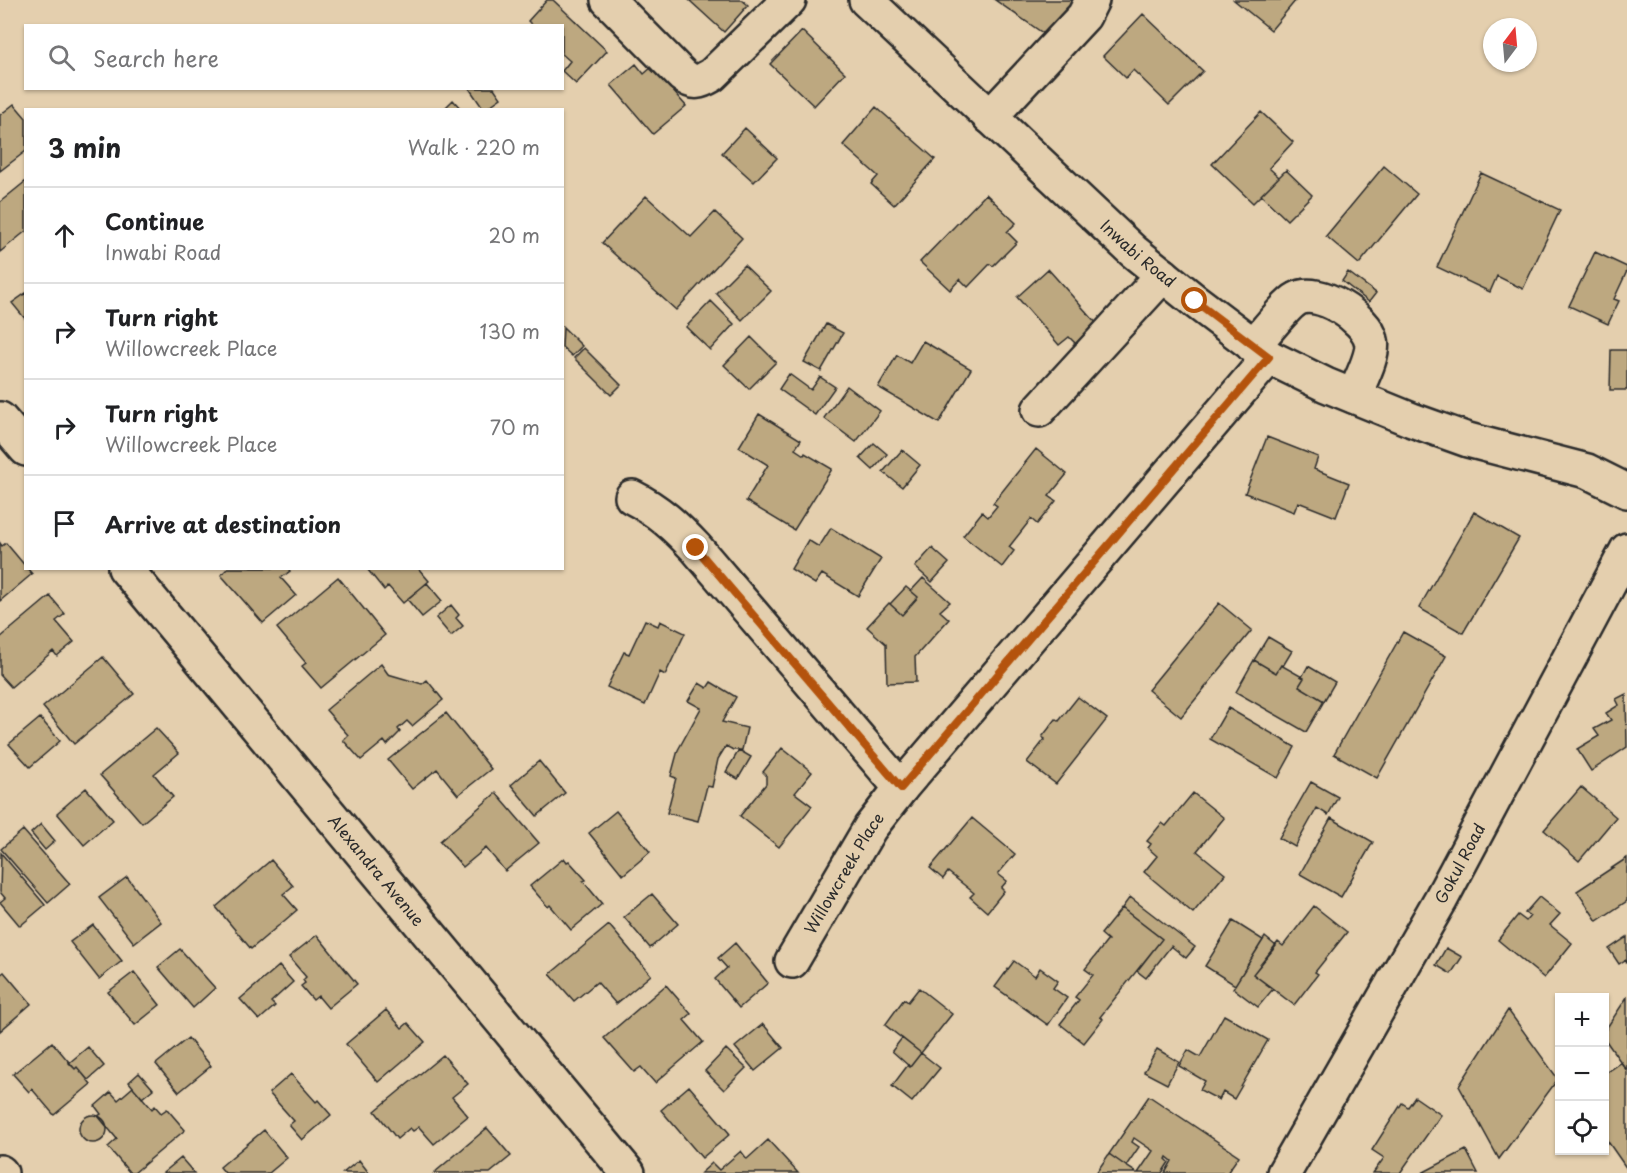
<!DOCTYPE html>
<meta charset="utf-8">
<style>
:root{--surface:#fff;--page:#f6f6f6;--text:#202124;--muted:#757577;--line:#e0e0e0}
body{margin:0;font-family:"Playpen Sans",sans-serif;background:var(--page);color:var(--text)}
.controls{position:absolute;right:18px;bottom:18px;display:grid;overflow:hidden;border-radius:0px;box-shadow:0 2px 4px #0004}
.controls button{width:54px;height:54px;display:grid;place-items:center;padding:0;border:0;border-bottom:2px solid var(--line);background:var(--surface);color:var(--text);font:30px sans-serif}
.compass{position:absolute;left:1483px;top:18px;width:54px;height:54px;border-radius:50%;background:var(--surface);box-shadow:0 2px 4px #0004;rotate:16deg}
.stop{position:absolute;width:18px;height:18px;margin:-14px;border:4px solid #b45309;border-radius:50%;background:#fff}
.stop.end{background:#b45309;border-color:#fff;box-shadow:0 2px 6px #0008}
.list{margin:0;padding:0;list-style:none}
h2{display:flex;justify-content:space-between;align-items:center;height:78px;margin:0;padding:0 24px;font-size:26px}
h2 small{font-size:20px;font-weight:400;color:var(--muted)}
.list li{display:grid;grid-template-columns:39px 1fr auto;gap:18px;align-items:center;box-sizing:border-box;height:96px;padding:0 24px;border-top:2px solid var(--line)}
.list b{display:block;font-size:22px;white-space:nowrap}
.list p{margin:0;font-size:20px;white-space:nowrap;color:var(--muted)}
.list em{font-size:20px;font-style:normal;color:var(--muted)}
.icon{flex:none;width:33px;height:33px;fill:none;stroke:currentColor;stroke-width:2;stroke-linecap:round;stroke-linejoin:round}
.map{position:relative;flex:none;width:1627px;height:1173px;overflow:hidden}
.search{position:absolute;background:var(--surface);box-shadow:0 2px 4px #0004;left:24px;top:24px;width:540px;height:66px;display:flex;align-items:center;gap:15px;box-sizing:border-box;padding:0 21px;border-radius:0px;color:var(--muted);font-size:22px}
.panel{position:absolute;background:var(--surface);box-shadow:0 2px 4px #0004;left:24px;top:108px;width:540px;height:462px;border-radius:0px}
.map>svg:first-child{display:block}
.building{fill:#bda880;stroke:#2b2b2b;stroke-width:1.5}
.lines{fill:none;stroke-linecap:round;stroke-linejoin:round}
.minor-casing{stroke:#2b2b2b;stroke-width:38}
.minor{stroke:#e4cfae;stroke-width:33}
.route{stroke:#b45309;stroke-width:8}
.labels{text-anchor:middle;stroke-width:6;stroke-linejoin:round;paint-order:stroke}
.street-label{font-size:16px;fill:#2b2b2b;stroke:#e4cfae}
</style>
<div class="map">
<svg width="1627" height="1173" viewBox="0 0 1627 1173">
<rect width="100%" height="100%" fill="#e4cfae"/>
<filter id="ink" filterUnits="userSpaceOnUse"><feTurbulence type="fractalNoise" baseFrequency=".0167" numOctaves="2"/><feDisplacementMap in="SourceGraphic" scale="12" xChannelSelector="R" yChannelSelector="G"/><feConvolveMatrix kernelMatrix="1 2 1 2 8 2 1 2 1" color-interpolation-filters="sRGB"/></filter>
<g filter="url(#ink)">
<!-- building -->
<path class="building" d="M547,0H553L607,51L576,84L562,71L570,61L562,54V26H533L528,21Z
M689,0H742L748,5L724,32Z
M995,0H1071L1075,3L1050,38Z
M1234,0H1296L1271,30Z
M1143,14L1203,71L1169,105L1133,70L1126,78L1103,56Z
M802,31L845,73L814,106L770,64Z
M636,64L644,74L652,67L686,106L653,134L611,85Z
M469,88H494L501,98L484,110Z
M453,100L462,110H443Z
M14,104L26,118V151L0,171V115Z
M876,107L935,159L894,205L871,184L878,176L843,145Z
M1261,112L1293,142L1269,168L1279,177L1253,203L1212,164Z
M745,128L777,158L754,182L722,153Z
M1384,166L1417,194L1359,264L1326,236Z
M1286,170L1312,195L1287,220L1261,195Z
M1481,173L1560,210L1523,289L1497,276L1490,292L1437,267Z
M26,181V231L0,252V202Z
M986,194L1016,223L1007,232L1017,242L993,266L990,264L968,287L960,279L950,290L920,262Z
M646,196L691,237L715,212L742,238L676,310L602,243Z
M1595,252L1627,267V271L1614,299L1619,301L1608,324L1569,306Z
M744,265L771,291L742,320L716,293Z
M1048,269L1098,325L1077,345L1069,337L1059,345L1017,297Z
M1348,272L1376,293L1369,302L1342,281Z
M26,293V320L12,303Z
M711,301L734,324L710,350L686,327Z
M826,324L843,333L821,371L804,362Z
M563,327L582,346L572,356L562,347Z
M751,337L776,362L749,389L724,365Z
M923,341L971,369L939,423L878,387L897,355L910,363Z
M584,348L621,385L611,395L574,358Z
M1611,350H1627V390H1610Z
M789,374L811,390L820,377L835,387L815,415L779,389Z
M847,386L880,411L856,442L824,418Z
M759,414L801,440L795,449L804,455L805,453L832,469L794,530L746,501L768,465L739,447Z
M1267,437L1318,457L1314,469L1349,483L1336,517L1298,502L1294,512L1245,493Z
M874,443L887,454L873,470L860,458Z
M1036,449L1067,474L1049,496L1056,501L1037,524L1031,519L1009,547L1014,551L1002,567L963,536L982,512L988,517L997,506L993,503Z
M902,450L920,465L902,487L883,472Z
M1474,512L1519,538L1463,633L1419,608Z
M831,528L881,559L858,596L822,574L815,584L791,569L808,540L819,547Z
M0,543L2,546L6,543L32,574L0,601Z
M932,548L949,563L932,582L915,567Z
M228,568H288L290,571L281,578L296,595L263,623L221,575Z
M370,568H418L429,581L403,603L388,586L384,590L368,570Z
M338,577L385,635L321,688L302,666L306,663L277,628Z
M923,578L950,602L940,611L949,619L915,657L916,682L887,683L886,644L867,627L889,603L902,615L918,597L911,591Z
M427,583L442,601L422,617L407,599Z
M906,587L918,597L902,615L890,604Z
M50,596L65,614L56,621L74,642L57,656L53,651L11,687L0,675V638Z
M1219,603L1252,630L1181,717L1148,690Z
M451,605L459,615L456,618L463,626L451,636L436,618Z
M645,620L658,626L660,621L685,633L665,675L660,672L645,705L607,687L624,652L629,654Z
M1403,632L1446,656L1377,778L1334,754Z
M1268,637L1292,651L1283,666L1281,665L1276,673L1254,660Z
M103,657L134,694L74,744L43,707Z
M1254,660L1276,673L1281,665L1304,678L1299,686L1324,701L1306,732L1236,692Z
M381,664L388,674L422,684L427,680L443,700L412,726L407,721L398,729L400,732L387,745L384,741L361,760L343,740L348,735L326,710Z
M1308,666L1335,682L1324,701L1299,686L1304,678L1302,677Z
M711,682L736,697L722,722L747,728L742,750H733L726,746L718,759L712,787L707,786L698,821L667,813L676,778L671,776L678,750L701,708L688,701L699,683L707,688Z
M1626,694L1627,747L1591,771L1577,749L1599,736L1594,729L1611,720L1606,713L1619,705L1616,699Z
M1078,697L1107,719L1056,784L1027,762L1045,739L1042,737L1056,719L1059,721Z
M1228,708L1295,747L1278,778L1210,739Z
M446,713L491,769L458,795L437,769L412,789L388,760Z
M40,718L60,741L30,767L9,744Z
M156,728L179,753L154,774L173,797L142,823L100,775Z
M782,748L812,772L795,793L812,806L779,847L740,816L766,784V775L763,772Z
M739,750L751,757L738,779L726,772Z
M539,761L565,793L537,816L511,785Z
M1311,782L1338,797L1328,815L1317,808L1295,847L1279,838Z
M1581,787L1616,817L1579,861L1544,830Z
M86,788L113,820L84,845L57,813Z
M496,793L539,843L505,871L486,848L463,867L440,841Z
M1193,793L1224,818L1197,851L1225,874L1193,913L1144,872L1157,856L1148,848L1151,844L1147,841L1162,823L1166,826Z
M616,811L650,852L623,875L589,833Z
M972,818L1015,854L998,874L1007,881L1001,888L1004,891L987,912L970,897L974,893L948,872L943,879L930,868Z
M1331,818L1373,842L1341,897L1300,874Z
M41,824L55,841L45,850L31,833Z
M23,830L70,884L48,903L1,849Z
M1,853L45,905L20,926L0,902L5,898L0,892Z
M564,858L567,862L569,861L586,880L583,881L602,904L571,930L550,905L548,907L530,886Z
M1627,858V901L1597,921L1577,891Z
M271,860L293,886L283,894L297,910L251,949L216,907Z
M127,877L161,922L134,943L99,898Z
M652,894L678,924L650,948L624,917Z
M1130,897L1195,947L1186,958L1171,946L1146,978L1137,971L1162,939L1122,908Z
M1539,897L1560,914L1550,925L1572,943L1544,978L1498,940L1518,915L1526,921L1530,916L1525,913Z
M1314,906L1347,932L1315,972L1318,974L1294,1005L1253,974L1278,942L1283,946Z
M1122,908L1162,939L1100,1017L1103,1019L1084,1043L1060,1024L1079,1000L1075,997L1093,975L1085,969L1108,940L1101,934Z
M1233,921L1263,940L1235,985L1205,966Z
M93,925L122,961L99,979L70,942Z
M609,925L651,975L616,1004L597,982L574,1001L550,974Z
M317,935L357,984L328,1008L318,996L313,1000L301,986L305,983L303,980L306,977L289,957Z
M1265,937L1276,946L1253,974L1273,989L1258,1007L1233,988Z
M1627,937V963L1625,960L1619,964L1609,949Z
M735,943L768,983L739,1008L715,979L727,968L718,958Z
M1446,948L1462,957L1451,974L1436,965Z
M180,949L215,988L193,1008L158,967Z
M1014,961L1035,976L1040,968L1058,981L1053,988L1067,998L1048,1025L995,987Z
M279,966L293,982L271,1002L275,1006L259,1020L240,999Z
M4,972L31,1004L0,1031V975Z
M134,972L160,1005L135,1025L108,992Z
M666,985L691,1014L684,1020L703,1042L655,1083L641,1067L634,1072L604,1038Z
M919,988L952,1014L921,1053L885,1025L904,999L908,1002Z
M1627,997V1071L1604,1038V1032Z
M386,1010L402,1028L408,1023L425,1042L378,1082L346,1044Z
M1508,1010L1558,1079L1499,1159L1459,1086Z
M1224,1015L1268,1040L1234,1099L1223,1092L1219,1100L1200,1090L1205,1081L1179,1066L1188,1050L1200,1057Z
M763,1024L783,1048L755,1071L735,1047Z
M188,1038L211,1066L179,1092L156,1064Z
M902,1038L921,1053L910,1067L892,1051Z
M52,1042L75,1069L77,1067L91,1084L54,1115L32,1089L29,1092L13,1074Z
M88,1047L104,1066L88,1080L77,1067L75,1069L69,1063Z
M726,1049L746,1068L724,1090L705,1071Z
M1157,1049L1179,1062L1167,1084L1144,1072Z
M921,1053L940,1068L912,1102L892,1086L908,1065L910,1067Z
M443,1055L468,1084L452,1097L468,1116L434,1144L419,1127L413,1131L410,1128L397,1139L375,1111Z
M1621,1062L1627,1070V1169L1604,1136V1074Z
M139,1073L153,1089L142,1098L129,1082Z
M291,1074L316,1102L318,1100L331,1115L302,1140L289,1125L294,1121L269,1093Z
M689,1086L730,1134L702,1158L661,1110Z
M133,1087L152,1109L155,1106L161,1113L167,1109L185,1130L134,1173H130L108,1147L117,1139L98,1116L101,1114L95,1106L111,1092L118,1100Z
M1149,1096L1239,1156L1227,1173H1165L1172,1161L1167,1157L1166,1159L1169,1162L1162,1173H1138L1153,1151L1134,1138L1132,1142L1139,1147L1126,1166L1109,1154Z
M1415,1097L1441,1115L1400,1173H1373L1384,1158L1372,1150L1402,1103L1408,1107Z
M79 1129a14 14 0 1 1 28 0a14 14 0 1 1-28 0Z
M487,1128L511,1156L490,1173H434Z
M264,1130L287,1158L269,1173H225L220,1167Z
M768,1140L798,1173H701L712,1163L719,1170L741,1151L747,1159Z
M1466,1150L1478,1173H1422Z
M1109,1154L1126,1166L1137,1173H1096Z
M181,1158L194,1173H163Z
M359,1160L369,1173H343Z"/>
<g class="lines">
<defs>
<g id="minor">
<path d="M608,0L682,75C694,85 700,82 712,75L789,0"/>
<path id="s1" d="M866,0L1133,251L1195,301L1269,357L1326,385L1412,420L1468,440L1587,471L1627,491"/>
<path d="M990,117L1084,16L1092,0"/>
<path d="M1253,346C1263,335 1287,304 1297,299C1318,287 1366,318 1371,340C1375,354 1359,383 1354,396"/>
<path d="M1039,410L1163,275"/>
<path d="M0,419L26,449"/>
<path d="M632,497C658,510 676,527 696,548L901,788"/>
<path id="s2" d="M125,568L628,1173"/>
<path id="s3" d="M792,961L870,828L901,788L1269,357"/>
<path d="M0,1172L1,1173"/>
<path id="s4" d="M1284,1173L1441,899L1627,550"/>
</g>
</defs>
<!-- minor casing -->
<use href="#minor" class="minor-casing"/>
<!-- minor -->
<use href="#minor" class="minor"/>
</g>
</g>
<g class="lines" filter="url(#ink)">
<!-- route -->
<path class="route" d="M696,548L901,788L1269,357L1195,301"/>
</g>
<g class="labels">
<!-- street labels -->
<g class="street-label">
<text dy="6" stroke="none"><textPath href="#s1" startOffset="372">Inwabi Road</textPath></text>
<text dy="6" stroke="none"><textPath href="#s4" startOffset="356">Gokul Road</textPath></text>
<text dy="6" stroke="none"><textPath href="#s2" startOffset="393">Alexandra Avenue</textPath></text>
<text dy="6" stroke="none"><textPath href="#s3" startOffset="102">Willowcreek Place</textPath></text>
</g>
</g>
</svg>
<div class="controls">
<button>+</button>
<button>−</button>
<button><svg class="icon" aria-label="locate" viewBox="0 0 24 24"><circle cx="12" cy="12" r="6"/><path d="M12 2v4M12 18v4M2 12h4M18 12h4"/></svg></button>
</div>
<svg class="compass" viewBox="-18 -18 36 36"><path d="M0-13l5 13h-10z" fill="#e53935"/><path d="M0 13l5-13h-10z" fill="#757577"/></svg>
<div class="stop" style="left:1195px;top:301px"></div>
<div class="stop end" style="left:696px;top:548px"></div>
<div class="search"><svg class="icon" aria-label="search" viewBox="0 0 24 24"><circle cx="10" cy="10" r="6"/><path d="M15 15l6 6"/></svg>Search here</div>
<section class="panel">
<h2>3 min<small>Walk · 220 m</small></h2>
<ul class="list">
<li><svg class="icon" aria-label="ahead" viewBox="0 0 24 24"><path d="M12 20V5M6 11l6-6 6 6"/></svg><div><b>Continue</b><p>Inwabi Road</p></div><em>20 m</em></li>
<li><svg class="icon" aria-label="right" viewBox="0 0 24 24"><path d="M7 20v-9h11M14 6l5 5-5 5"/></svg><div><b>Turn right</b><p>Willowcreek Place</p></div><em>130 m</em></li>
<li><svg class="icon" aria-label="right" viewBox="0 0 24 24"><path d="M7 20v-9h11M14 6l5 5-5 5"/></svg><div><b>Turn right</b><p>Willowcreek Place</p></div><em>70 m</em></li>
<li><svg class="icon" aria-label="arrive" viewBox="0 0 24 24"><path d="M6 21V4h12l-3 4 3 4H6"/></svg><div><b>Arrive at destination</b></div></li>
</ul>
</section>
</div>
